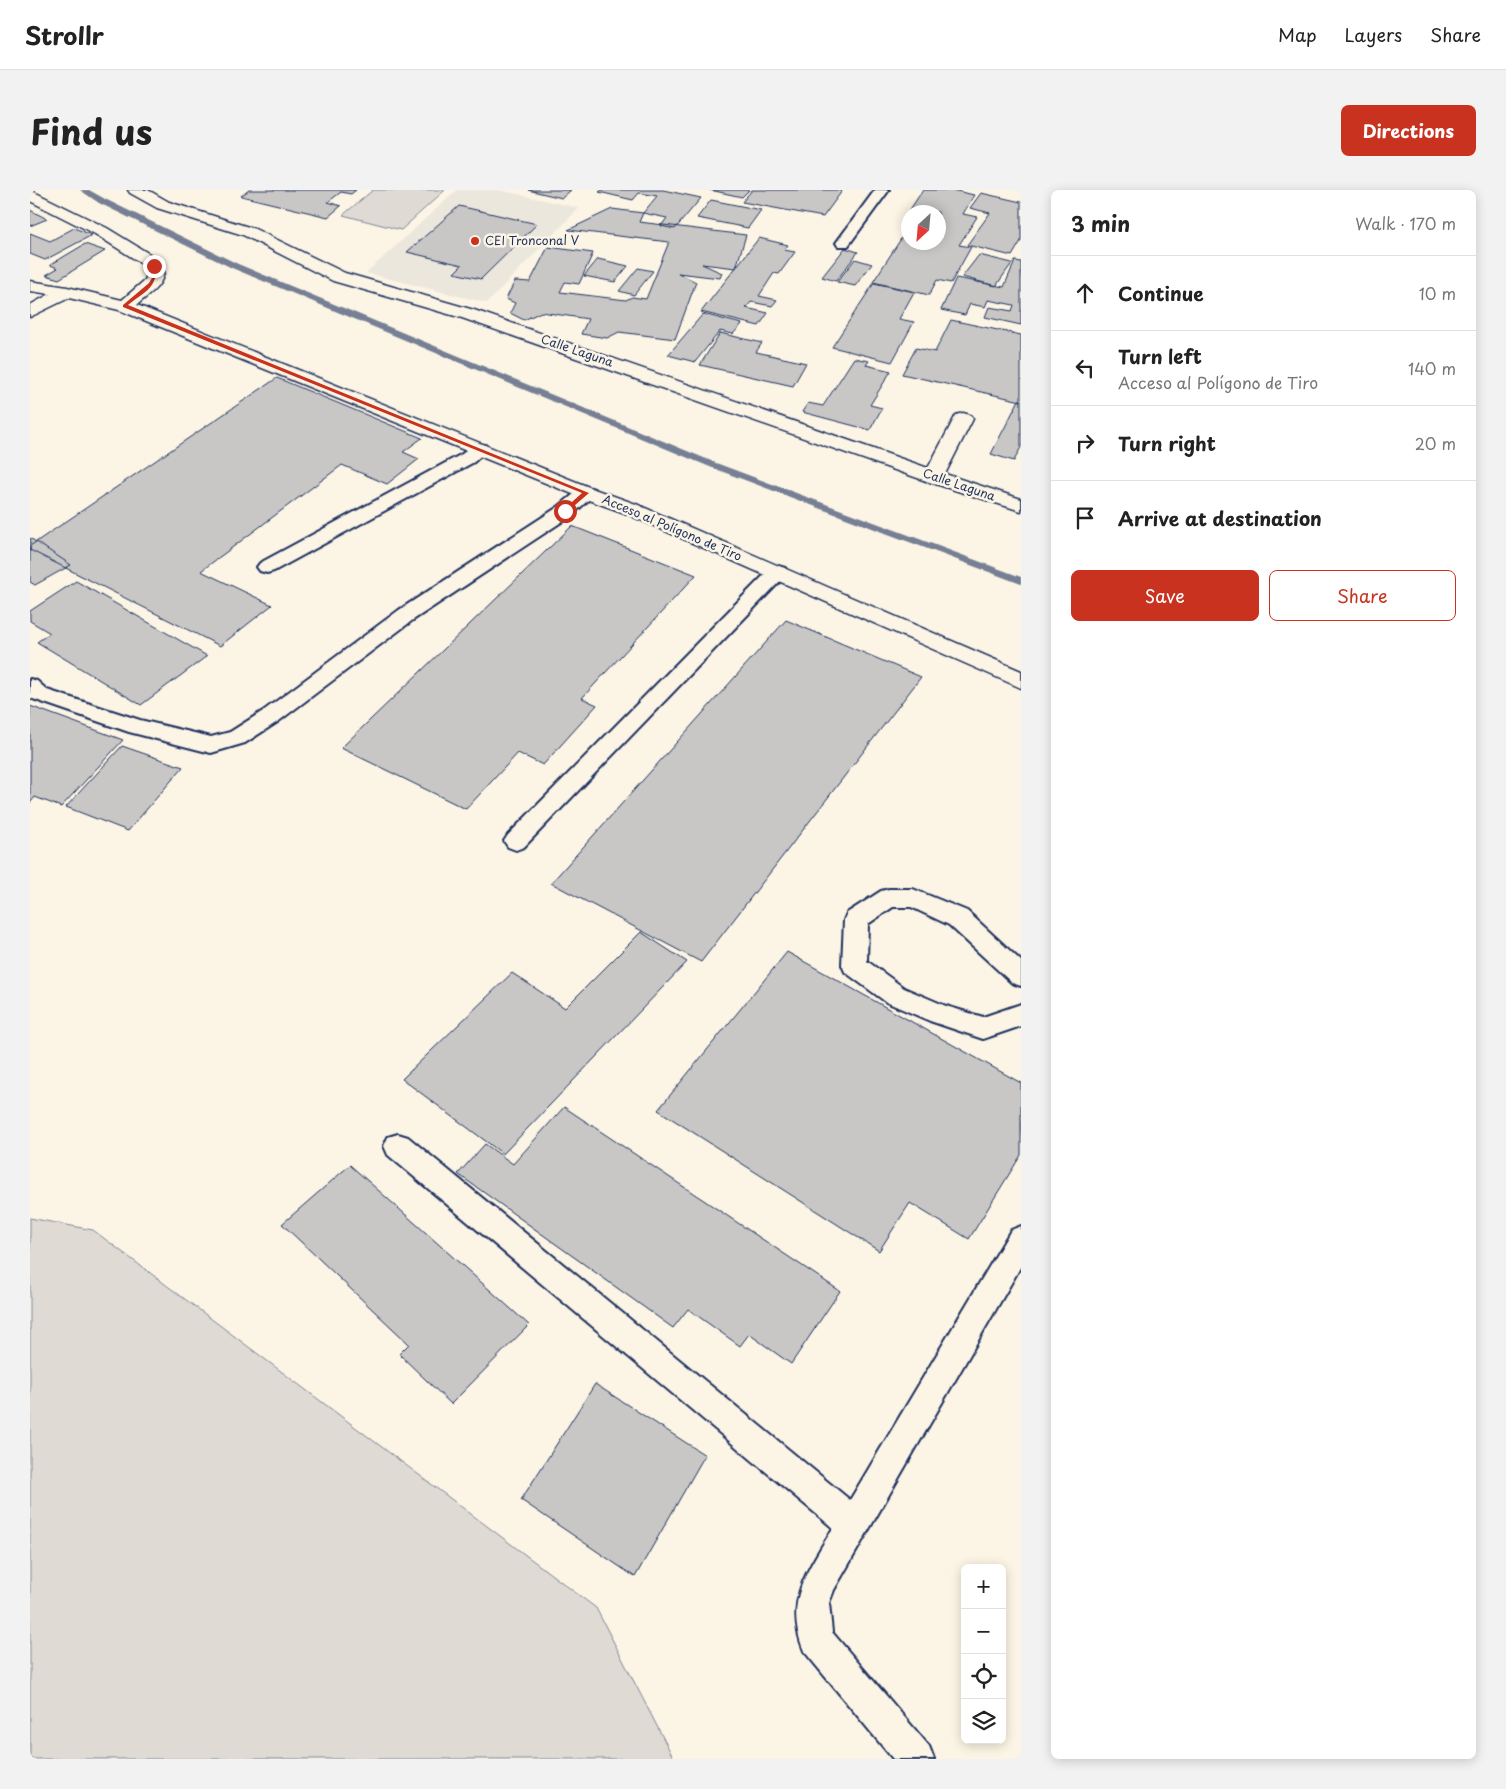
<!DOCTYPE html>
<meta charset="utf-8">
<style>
:root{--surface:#fff;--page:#f2f2f2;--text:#222;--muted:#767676;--line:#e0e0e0;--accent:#c8321e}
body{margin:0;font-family:"Playpen Sans",sans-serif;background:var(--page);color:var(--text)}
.controls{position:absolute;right:15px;bottom:15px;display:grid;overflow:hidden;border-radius:8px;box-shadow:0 2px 12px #0003}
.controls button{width:45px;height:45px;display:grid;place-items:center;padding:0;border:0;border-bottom:1px solid var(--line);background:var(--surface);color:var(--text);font:25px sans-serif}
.compass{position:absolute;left:871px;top:15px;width:45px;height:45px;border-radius:50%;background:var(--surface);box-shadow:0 2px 12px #0003;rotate:206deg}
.stop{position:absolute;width:15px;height:15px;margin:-11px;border:4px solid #c8321e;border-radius:50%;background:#fff}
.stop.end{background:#c8321e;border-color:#fff;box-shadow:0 1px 5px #0008}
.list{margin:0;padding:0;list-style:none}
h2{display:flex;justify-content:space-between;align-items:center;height:65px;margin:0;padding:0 20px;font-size:21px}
h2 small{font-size:16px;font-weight:400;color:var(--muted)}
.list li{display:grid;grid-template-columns:32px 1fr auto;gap:15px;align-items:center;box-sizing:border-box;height:75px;padding:0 20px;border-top:1px solid var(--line)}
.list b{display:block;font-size:19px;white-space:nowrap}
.list p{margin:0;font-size:16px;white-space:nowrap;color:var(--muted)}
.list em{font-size:16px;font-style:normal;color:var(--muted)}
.actions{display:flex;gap:10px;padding:15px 20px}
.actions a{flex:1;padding:11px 0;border:1px solid var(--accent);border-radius:8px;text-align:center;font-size:18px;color:var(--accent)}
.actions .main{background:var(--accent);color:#fff}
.icon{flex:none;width:28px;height:28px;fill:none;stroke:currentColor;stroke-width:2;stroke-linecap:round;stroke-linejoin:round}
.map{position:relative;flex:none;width:991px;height:1569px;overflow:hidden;border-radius:8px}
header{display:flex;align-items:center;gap:30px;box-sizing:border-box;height:70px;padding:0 25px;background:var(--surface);border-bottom:1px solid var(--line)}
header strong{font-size:24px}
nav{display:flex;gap:28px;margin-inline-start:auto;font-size:18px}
.intro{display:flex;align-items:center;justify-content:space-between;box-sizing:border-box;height:120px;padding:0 30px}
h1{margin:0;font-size:35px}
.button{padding:12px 22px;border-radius:8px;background:var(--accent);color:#fff;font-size:18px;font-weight:700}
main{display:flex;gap:30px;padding:0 30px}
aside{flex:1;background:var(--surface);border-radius:8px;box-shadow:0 2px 12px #0003}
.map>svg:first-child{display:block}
.built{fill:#ece7dc}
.green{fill:#dfdbd4;stroke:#7d8599}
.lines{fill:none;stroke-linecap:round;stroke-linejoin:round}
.stream{fill:#767f94;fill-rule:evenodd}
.building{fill:#c8c7c6;stroke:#1b2f5e}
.service-casing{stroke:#1b2f5e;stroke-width:4}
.minor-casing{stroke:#1b2f5e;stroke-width:3}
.service{fill:#fcf5e5;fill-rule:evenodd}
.minor{fill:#fcf5e5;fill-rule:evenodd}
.route{fill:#c8321e}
.poi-dot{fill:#c8321e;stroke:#fcf5e5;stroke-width:2}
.labels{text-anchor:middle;stroke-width:5;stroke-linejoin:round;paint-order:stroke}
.far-poi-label{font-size:12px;fill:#1b2f5e;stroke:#fcf5e5;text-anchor:start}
.far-street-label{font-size:12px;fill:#1b2f5e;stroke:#fcf5e5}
</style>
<header>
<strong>Strollr</strong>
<nav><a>Map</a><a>Layers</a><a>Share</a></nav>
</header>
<div class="intro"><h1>Find us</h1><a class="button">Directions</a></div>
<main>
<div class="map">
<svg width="991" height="1569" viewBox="0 0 991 1569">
<rect width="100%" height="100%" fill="#fcf5e5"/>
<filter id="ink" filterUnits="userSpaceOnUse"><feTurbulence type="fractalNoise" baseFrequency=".02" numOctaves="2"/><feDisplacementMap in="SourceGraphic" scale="10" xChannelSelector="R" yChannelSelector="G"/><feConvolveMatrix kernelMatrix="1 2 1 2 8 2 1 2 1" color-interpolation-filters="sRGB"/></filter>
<g filter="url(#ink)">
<!-- built -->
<path class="built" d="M427,0H469L549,18L457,113L336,83Z"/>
<!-- green -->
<path class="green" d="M343,0H415L371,40L313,25Z
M0,1028L63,1040L566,1418L644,1569H0Z"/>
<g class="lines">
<!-- stream -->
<path class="stream" d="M50,0H59L75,9L208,74L686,273L991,387V394L680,277L202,78L69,13Z"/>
</g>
<!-- building -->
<path class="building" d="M219,0H326L321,4L311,2L298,12L311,16L298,27L211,6Z
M498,0H541L532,8Z
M572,0H633L671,8L645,39L631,36L637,28L613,23L627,6L609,3L603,10L569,2Z
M680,0H719L712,7Z
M722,0H809L812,1L793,27L712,12Z
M893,0H922L944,5L933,24L947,27L929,55L941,57L921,93L907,90L899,105L843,92L878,38V52H908V22L879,21Z
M951,3L991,12V51L982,66L937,55L960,23L940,18Z
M681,10L731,20L718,38L667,28Z
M429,16L507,34L451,89L424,83L432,75L377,62Z
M582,19L613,23L609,32L716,45L706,78L672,74L692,83L690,88L648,83L666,92L645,149L589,142L577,148L551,144L558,129L511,122L494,130L480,123L485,113L476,109L485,91L500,92L518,57L563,63L549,94L535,92L530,102L596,110L602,107L616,109L639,52L538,40Z
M0,20L17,29L0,36Z
M44,38L62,45L15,70L0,64V43L20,51Z
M729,48L758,55L754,60L765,62L749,84L744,83L729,106L747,110L742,116L721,112L716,118L738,123L729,136L671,122Z
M55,54L75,61L29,89L16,85L28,78L20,75Z
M815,58L828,62L806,91L792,87Z
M949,65L982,73L966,96L932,87Z
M568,69L598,76L585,92L554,86Z
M825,69L842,74L825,96L807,92Z
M985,71L991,72V135L955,127L959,117L982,121L984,115L958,110L955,117L940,114L935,125L911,120L926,88L974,97Z
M608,78L623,81L604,105L589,101Z
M844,93L884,102L869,129L884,132L862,172L802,157Z
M673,124L712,134L703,144L690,141L665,172L638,165Z
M921,130L991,145V211L872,184L886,158L905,162Z
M690,143L732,153L726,162L776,173L763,196L670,175Z
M824,168L839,171L836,175L861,181L840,215L852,218L840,240L772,222L778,213L793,216Z
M247,188L392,248L373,262L389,269L357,294L312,275L171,381L242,415L190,456L0,360V356Z
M989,210H991V257L984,271L961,264Z
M542,336L666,385L552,508L567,515L513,575L488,563L436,619L311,558Z
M0,348L41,375L5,395L0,392Z
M46,391L177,466L111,515L7,452L20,443L0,431V421Z
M756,430L891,487L671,772L521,693Z
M0,516L93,550L31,617L5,607L0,613Z
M92,556L153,577L98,641L36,617Z
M611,742L657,772L473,964L372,889L482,783L535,818Z
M757,762L991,893V965L939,1049L880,1013L849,1061L628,920Z
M534,917L810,1101L761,1174L719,1144L710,1156L658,1119L643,1138L428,984L455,954L483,974Z
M320,975L499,1135L421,1214L369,1164L379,1154L252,1034Z
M565,1194L675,1265L605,1387L491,1310Z"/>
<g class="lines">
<defs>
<path id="service" d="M845,0H859L818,56H808L806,53Z
M449,254L455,255L458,259L444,272L244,381L237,383L230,381L227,377L230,373L432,264L443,255Z
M557,297L564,299L566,303L542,325L383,430L249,531L215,553L181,563L99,542L0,508V489L7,491L17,500L110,530L181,547L200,542L233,521L369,420L528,317L550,299Z
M748,376L755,378L758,382L755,386L494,657L486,660L478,657L474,651L478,645L741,378Z
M859,699H883L937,721L991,771V796L982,793L919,735L881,717H863L838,734L837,771L874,798L916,816L953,827L991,814V836L953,849L900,831L856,812L815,782L812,775L814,730L817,723L851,701Z
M368,944L378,947L820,1310L981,1040L991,1036V1076L804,1400L799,1413L802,1442L899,1556L904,1569H863L774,1461C753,1411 778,1380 803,1338L358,965L354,956L358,947Z"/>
<path id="minor" d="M0,0L77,38L126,68L134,82C132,97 118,105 107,115L564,299L606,314L991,481V498L592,322L550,307L89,120L39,108L0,127V115L20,104L0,101V91L37,97L92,110L115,90L118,82L114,75L65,44L0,11Z
M98,0H118L139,12L225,39L315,83L444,120L898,278L926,225L933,223L940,225L943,229L915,284L991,309V321L896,291L432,128L303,91L213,45L127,18L100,3Z"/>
</defs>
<!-- service casing -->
<use href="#service" class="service-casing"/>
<!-- minor casing -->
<use href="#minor" class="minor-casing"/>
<!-- service -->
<use href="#service" class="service"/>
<!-- minor -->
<use href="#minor" class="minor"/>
</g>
</g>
<!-- route -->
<path class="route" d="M124,75L126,76C128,98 113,103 98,115L559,303L537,322H533V320L552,303L93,117V115L119,93L122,88L121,76Z"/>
<!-- markers -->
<circle class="poi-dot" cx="445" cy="51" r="5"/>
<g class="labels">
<!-- far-poi labels -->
<g class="far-poi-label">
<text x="455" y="55">CEI Tronconal V</text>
</g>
<!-- far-street labels -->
<g class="far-street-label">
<text transform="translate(547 161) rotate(19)" y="4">Calle Laguna</text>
<text transform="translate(929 295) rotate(19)" y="4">Calle Laguna</text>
<text transform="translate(642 338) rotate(23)" y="4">Acceso al Polígono de Tiro</text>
</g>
</g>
</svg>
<div class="controls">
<button>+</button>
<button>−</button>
<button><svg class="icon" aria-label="locate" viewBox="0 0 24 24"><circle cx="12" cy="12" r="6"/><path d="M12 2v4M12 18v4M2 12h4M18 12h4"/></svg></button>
<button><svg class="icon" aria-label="layers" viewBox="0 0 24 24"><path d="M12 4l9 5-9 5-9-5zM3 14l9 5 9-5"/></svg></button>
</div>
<svg class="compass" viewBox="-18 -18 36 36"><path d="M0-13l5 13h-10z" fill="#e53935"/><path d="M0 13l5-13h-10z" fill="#767676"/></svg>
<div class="stop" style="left:535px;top:321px"></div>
<div class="stop end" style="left:124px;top:76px"></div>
</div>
<aside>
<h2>3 min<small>Walk · 170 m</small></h2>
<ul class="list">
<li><svg class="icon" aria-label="ahead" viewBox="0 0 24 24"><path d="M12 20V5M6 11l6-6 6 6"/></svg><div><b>Continue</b></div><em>10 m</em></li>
<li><svg class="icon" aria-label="left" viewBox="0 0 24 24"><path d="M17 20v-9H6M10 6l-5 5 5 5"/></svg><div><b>Turn left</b><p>Acceso al Polígono de Tiro</p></div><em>140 m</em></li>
<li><svg class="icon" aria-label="right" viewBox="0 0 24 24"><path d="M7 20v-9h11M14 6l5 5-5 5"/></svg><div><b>Turn right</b></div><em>20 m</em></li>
<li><svg class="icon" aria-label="arrive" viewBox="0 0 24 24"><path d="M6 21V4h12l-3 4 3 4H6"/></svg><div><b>Arrive at destination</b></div></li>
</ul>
<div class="actions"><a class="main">Save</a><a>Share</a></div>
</aside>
</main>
